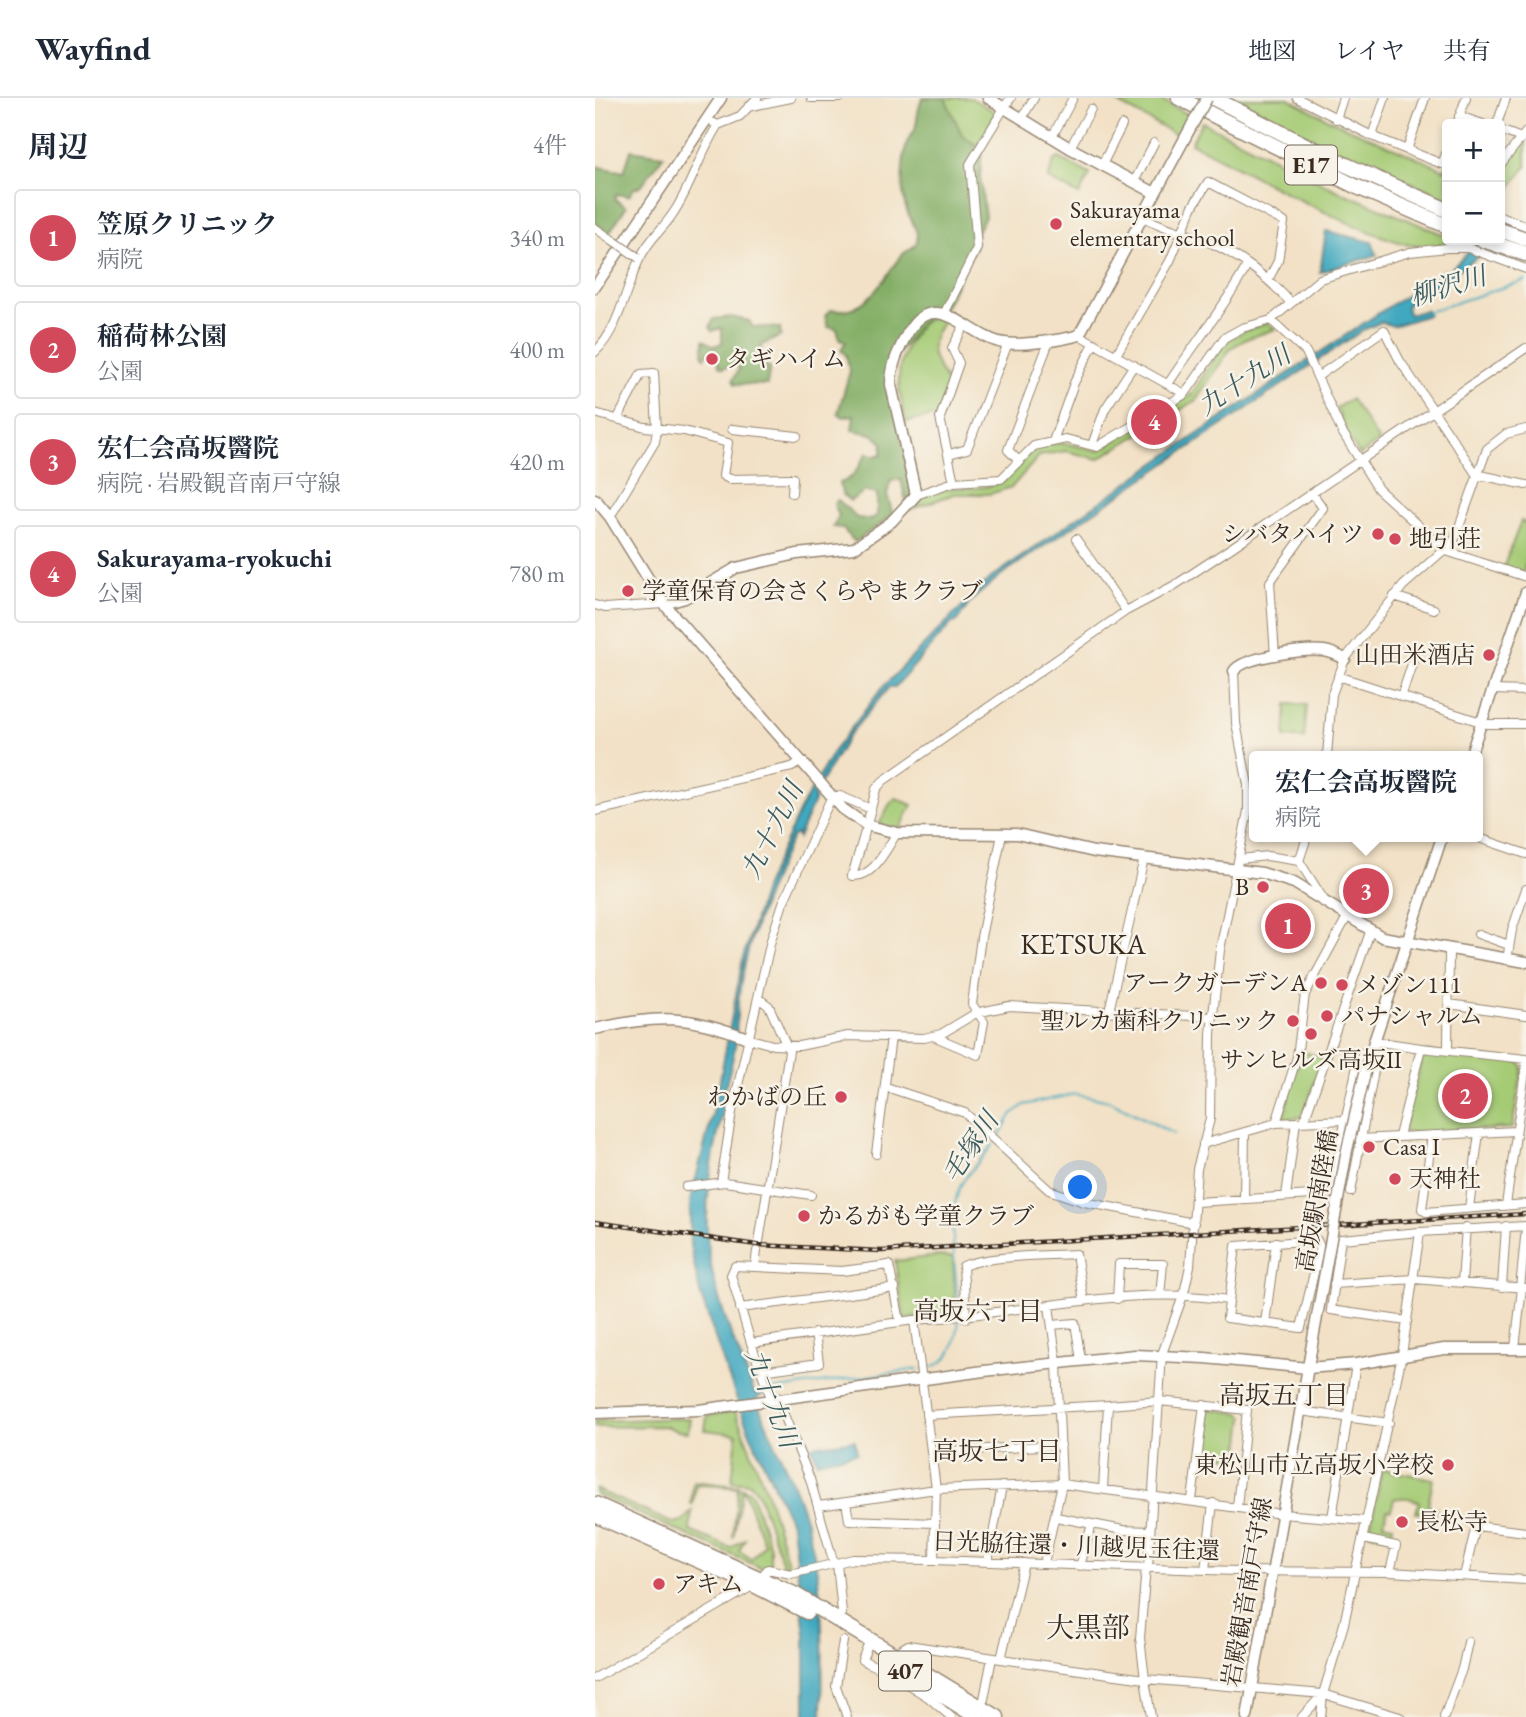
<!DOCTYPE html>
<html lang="ja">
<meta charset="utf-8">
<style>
:root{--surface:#fff;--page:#f6f6f7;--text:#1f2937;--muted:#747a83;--line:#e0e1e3;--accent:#d1495b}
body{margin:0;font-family:"EB Garamond","Noto Serif JP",serif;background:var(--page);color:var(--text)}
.controls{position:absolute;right:21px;top:21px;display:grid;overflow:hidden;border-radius:7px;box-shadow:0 4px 10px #0003}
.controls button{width:63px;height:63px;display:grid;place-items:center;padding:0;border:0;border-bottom:2px solid var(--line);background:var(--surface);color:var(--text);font:35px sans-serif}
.you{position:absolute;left:486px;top:1090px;width:24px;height:24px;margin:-18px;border:5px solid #fff;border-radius:50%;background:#1a73e8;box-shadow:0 0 0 10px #1a73e833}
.badge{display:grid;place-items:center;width:46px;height:46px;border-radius:50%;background:var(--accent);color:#fff;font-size:23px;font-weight:700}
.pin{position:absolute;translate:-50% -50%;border:4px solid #fff;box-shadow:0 2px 7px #0006}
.popup{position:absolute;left:654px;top:653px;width:234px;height:91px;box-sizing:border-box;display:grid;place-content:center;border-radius:7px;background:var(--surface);filter:drop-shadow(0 2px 5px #0005);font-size:23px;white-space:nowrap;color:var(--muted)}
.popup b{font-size:26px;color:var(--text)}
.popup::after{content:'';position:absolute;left:50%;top:100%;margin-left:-14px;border:14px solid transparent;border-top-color:var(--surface)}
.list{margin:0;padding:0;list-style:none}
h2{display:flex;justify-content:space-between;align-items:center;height:91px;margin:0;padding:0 28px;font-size:30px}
h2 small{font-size:23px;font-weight:400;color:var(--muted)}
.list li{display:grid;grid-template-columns:46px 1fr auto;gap:21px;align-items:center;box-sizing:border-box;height:98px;margin:0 14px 14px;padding:0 14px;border:2px solid var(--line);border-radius:7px}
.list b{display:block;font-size:26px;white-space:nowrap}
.list p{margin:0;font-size:23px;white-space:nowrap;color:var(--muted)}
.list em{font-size:23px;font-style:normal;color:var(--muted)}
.map{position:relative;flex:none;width:931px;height:1619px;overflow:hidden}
header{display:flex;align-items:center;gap:42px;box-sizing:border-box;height:98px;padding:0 35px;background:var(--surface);border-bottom:2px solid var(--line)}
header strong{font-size:33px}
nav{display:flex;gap:38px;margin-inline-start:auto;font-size:24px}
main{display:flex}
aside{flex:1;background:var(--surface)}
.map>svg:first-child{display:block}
.green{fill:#a5cb75;stroke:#707a4a;stroke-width:2}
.forest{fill:#84af66;stroke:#606c42;stroke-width:2}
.water{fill:#3fa8bf;stroke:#3d696e;stroke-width:2}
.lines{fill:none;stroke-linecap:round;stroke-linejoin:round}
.stream{stroke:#3fa8bf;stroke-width:2}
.street-casing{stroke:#968672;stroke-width:10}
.secondary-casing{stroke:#968672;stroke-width:13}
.highway-casing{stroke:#968672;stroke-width:17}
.street{stroke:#fff;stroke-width:8}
.secondary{stroke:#fff;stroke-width:10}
.highway{stroke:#fff;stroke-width:14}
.rail-casing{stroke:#3b2a1e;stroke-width:4.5}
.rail{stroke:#f7f3e8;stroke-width:2;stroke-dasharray:5;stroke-linecap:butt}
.street-bridge-casing{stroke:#968672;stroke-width:10;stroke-linecap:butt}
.secondary-bridge-casing{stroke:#968672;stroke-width:13;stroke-linecap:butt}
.street-bridge{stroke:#fff;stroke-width:8}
.secondary-bridge{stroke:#fff;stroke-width:10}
.poi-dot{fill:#d1495b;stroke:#f7f3e8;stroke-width:2.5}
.labels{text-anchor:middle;stroke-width:5;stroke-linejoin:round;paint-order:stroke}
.shield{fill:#f7f3e8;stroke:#73665b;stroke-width:2}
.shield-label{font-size:23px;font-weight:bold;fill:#3b2a1e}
.poi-label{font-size:24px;fill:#3b2a1e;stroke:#f7f3e8;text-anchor:start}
.street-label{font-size:24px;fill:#3b2a1e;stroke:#f7f3e8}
.water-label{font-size:26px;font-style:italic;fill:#3d5c5e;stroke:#f7f3e8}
.neighbourhood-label{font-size:26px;fill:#3b2a1e;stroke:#f7f3e8}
.quarter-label{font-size:28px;fill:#3b2a1e;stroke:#f7f3e8}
</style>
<header>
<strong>Wayfind</strong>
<nav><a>地図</a><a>レイヤ</a><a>共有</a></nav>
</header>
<main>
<aside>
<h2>周辺<small>4件</small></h2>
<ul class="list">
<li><span class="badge">1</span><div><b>笠原クリニック</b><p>病院</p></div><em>340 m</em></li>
<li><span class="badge">2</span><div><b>稲荷林公園</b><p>公園</p></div><em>400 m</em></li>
<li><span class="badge">3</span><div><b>宏仁会高坂醫院</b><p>病院 · 岩殿観音南戸守線</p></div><em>420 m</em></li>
<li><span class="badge">4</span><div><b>Sakurayama-ryokuchi</b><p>公園</p></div><em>780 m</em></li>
</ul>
</aside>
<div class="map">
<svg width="931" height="1619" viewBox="0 0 931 1619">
<rect width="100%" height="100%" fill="#f7f3e8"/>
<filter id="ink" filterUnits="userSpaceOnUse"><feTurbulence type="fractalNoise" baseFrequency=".0143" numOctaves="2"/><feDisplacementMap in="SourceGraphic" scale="14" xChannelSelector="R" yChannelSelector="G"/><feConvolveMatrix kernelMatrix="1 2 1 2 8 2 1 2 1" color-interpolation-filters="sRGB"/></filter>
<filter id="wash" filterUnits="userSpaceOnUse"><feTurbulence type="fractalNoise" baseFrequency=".00686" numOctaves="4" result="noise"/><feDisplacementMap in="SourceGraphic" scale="28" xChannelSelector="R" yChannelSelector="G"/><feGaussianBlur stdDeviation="1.57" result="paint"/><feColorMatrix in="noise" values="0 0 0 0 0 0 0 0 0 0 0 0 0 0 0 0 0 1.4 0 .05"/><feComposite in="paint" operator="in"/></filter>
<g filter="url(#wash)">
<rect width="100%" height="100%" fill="#f2e1c6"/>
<!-- green -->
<path class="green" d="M330,0H376L402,15L375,58Z
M514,0H563L594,17L583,38Z
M636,0H693L737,23L850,72L852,66V100L750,56Z
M607,24L741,92L852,138V142H863C850,148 824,150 810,146C742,126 661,78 596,45Z
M931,41V69L916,88L905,85V73Z
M464,60L495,76L484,97L453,81L459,63Z
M337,220L349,222C329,250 337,259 353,286L341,318L311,324C302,291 299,269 317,239C322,231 327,223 337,220Z
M673,225L680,231L651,241L636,250L600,303L503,361L471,353L444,358L417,389L395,396H359L314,412C347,377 364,397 399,387C419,381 424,364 439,352C458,339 483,348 503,353L596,297L630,244L649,233Z
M756,301L784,343L765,357L754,341L741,310Z
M926,423L931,425V465L928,475L909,468Z
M692,606L712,607L709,641L690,639Z
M301,700L317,707L305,731L284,727L294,707Z
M706,953L728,960L708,1019L688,1021Z
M832,954L924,964L928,969L917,1030L810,1035L808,1032L828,956Z
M344,1158L358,1159L361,1217L309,1221L300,1163Z
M613,1311L645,1315L649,1319L644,1360L606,1355Z
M140,1313L172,1395L194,1469H189L162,1393L155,1385L137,1383L142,1336L110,1332L112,1318Z
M95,1320L93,1334L82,1333L70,1328L0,1329V1323Z
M787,1371L838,1381L833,1407L841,1410L839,1418L821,1414L824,1404C813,1399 810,1399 799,1401L796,1412H792L789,1425L798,1427L796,1439L774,1435Z
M98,1383L143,1388L156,1394L175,1449V1467L166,1470L0,1396V1391L77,1425L88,1423L97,1413L95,1433L136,1450L150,1441L144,1453L157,1461L169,1446L149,1393L147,1392L138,1440L143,1390L101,1386L98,1406H96Z"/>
<!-- forest -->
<path class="forest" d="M328,0H350L367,37L387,51L385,79L390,119L382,133L380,149L349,211L338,210L293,269L317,397L311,403L306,382H296L292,396L298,417L260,444L247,430L238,429L244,418L239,406L243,402L262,420L277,422L282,417V396L270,393L255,403L248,397L244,385C260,382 264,367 272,355L281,358L287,356L288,345L277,336L257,332L259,317L248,319L243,315L255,273L251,257L246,252L251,243L245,242L242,231L233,229L230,218L236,212C273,217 288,181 307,157C312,152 321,150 322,143C324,132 316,123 312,113C305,95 307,63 312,45C313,40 318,36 320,31C324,19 321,11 328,0Z
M36,52L69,57L46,88L39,90L34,98L21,96L20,101L31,109L14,135L0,125V68L29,74Z
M137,219L154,223L158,229L185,230L186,238L167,247L165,258L170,268L175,269L172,287L140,286L138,282L144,271L140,266L128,270L124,267L121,252L114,253L110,260L108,257L109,242L119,248L127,245V230L117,233L115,229L119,221Z"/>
<!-- water -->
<path class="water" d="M731,133L777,144L782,157L725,174Z
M886,142H897L883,159L854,178L857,181L842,186L811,208L814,217L831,212L833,217L798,228L786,224L768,232L406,477L377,502L361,524L357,525L300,589H294L255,636L220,694L219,703L203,740L202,736L197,739C167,801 141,870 141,939C141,956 129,989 126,1008L129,1007C118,1057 106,1111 115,1163C123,1209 143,1253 160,1296L166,1294L167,1297L161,1301C178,1345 201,1385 213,1431C230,1492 228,1556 227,1619H210V1536L197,1427L153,1331L130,1269L105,1195L95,1147V1103L121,1003L148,860L170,788L205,712L238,654L288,589L393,482L591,344L796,207L840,181L849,172L852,175Z
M260,1342L262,1355L222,1363L216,1348Z"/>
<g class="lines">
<!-- stream -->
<path class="stream" d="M832,214L931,182
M402,1042L416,1017L429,1007L480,996L515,1003L579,1036
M364,1217C363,1179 349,1118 367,1085C375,1071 389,1060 398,1046
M328,1271C356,1267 361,1248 364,1222
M177,1292L323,1271"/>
</g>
</g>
<g filter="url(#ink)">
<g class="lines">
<defs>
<path id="street" d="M216,0H245
M702,0L777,38L847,66L852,53
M412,5L416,0
M157,8L196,0
M864,18L888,26
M427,20L439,0
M741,21L748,0
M119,25L123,27L145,18L162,0
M862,26L871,0
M902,26L911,0
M905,32L926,40
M777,38L790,0
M457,39L478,0
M475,50L496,11
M812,52L830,0
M507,67L527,27
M905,67L931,34
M539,84L559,45
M905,118L931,128
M548,119C568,130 588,134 609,142C641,155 673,179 696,205
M0,130L16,141
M349,216L382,150L375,66L406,15
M676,222L711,254L746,332L783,391L851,453L931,479
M484,237L590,296
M0,254C24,232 30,191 44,162C55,139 67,133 79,114C97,87 105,54 123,27
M521,257L575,163L598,108L613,84L689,124L683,163L674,180
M722,279L789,232L805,263L881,376L931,387
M573,286C599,246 629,210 652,168
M0,315L50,329L89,333L133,345L128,378L134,381L198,380L197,395
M137,331L202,338
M458,343L479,285L499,245
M497,347L510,311L539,267
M354,356L372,351L413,245
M425,364L413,352L455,241
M359,384L345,320L364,265L357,250L370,226
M321,397L359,384L406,381L439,348L471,341L502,349L590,296L629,240L647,230L676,222L725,181L815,154L852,150H873L931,171
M15,419L60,344L62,332L59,275L46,276L23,320
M481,441L531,513
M799,498L839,511
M0,507L10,510L69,506
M680,558L675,484L728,410L717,395
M743,578L892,626H931
M898,592L931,593
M806,599L823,548
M732,658L737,596L750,561L808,488L859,443L892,351L911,336L931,331
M0,713L197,669L206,663
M273,722L281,691L288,683L531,513L580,487L636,450L931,250
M270,734L257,778C279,780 291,751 302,735
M712,739L704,763L729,802
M881,739L931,756
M645,761L672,758L704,763
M883,836L914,847
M912,862L917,832L931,791
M163,900L174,908L194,953L164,1144
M854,906L931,917
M514,913L549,760
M338,938L383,957L389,924L377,906L386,839L407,736
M155,941L178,947L204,948L253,938L329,940L346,936L381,915L414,908L617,919
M778,943L826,950
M853,952L854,853
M291,989L370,1015L454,1092L489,1104L599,1125
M709,1023L775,834
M681,1025L702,959L710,896L752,819
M837,1037L827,1111L831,1114L931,1106
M804,1038L826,950L931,961
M764,1041L921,1033
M608,1046L681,1025L749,1022
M281,1056L296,939
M126,1084L137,1014L176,842L188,805L237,698H245L276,711
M91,1089L130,1084L216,1097
M691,1098L701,1024
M649,1101L650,1034
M601,1104L735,1096L763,963L769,954H775L781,962L756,1094
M911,1107L931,967
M874,1110L884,1035
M825,1134L931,1128
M722,1142L725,1149L706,1230L632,1220L641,1148Z
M160,1169L162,1153
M867,1184L871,1129
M739,1186L819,1181L931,1190
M907,1189L911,1128
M925,1190L931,1130
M522,1201L524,1166H568L565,1198
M145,1210L300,1190
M371,1220L368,1168C394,1157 451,1158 481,1156L489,1203
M319,1222C423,1217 530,1186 633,1202
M670,1225L681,1144
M457,1227L480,1225L486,1262
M156,1245L136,1177L140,1168L247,1173L294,1167L305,1223
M920,1250L927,1190
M167,1273L224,1265L220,1235
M183,1302L215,1381L239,1466
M177,1303L156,1245L319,1222L341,1391L339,1462
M705,1313L794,1325
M331,1317L513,1307
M336,1354L466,1347
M508,1391L513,1307L564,1303L652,1312L642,1409
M597,1402L609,1307
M251,1404L254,1422L340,1425
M224,1408L341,1391L467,1386L687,1416L772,1423
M461,1419L528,1432L555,1433
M737,1420L761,1266
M769,1441L801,1448L795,1474
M393,1463L407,1388
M242,1465L247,1515
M429,1465L406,1561L550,1581L556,1619
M449,1465L467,1386L462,1265L454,1208
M485,1468L497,1426
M551,1469L545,1540L550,1581L728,1596L805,1619
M553,1469L567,1256L589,1195L595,1168L602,1071L615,1021L616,936L625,852L653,713V687L641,625L639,573
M610,1472L618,1405
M869,1478L881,1428L931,1434
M166,1479L173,1471L196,1476L258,1461L339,1462L641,1473L795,1474L931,1482
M248,1543L241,1588L252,1619
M272,1549L267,1562L293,1574L333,1599L356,1619
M299,1556L313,1547L406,1561
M0,1580L159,1487
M389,1601L397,1560
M707,1619L728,1596L749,1526L807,1257C813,1217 819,1176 825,1134L746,1141L736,1212L812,1223
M726,1619L728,1596
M849,1619L867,1571L873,1544"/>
<path id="secondary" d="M393,0L475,50L560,95
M0,189L126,0
M0,401L15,419L69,506L248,711L271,727L302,735L422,736L499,754L667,775L699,785L787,839L931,864
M69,506L90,500L141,470L202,456L259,450L296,424L321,397L296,287C296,267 303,253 312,236C340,186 374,240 409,245C425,248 468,242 484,237L597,27
M639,573C649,558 712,551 729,553C737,554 744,558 750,561
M875,658L931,494
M0,931C65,917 92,916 155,941
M773,962L847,739
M0,1315L104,1312L389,1273L540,1257L610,1260L713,1270L761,1266L849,1251H931
M652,1619L716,1252"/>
<path id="highway" d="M584,0L760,88L852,128
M618,0L740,62L852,112
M905,132L931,141
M888,142L931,156
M0,1406L201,1497L402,1619
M0,1417L159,1487L212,1514
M325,1583L382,1619"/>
</defs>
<!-- street casing -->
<use href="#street" class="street-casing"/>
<!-- secondary casing -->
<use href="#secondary" class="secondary-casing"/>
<!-- highway casing -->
<use href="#highway" class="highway-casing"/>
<!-- street -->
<use href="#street" class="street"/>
<!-- secondary -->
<use href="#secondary" class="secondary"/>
<!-- highway -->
<use href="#highway" class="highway"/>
<defs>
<path id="rail" d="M0,1124L162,1147L286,1153L931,1116"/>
</defs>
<!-- rail casing -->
<use href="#rail" class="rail-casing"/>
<!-- rail -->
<use href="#rail" class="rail"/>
<defs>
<path id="street-bridge" d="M16,141L44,160"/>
<path id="secondary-bridge" d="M597,27L612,0
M716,1252L752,1052L773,962"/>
</defs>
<!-- street-bridge casing -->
<use href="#street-bridge" class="street-bridge-casing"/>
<!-- secondary-bridge casing -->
<use href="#secondary-bridge" class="secondary-bridge-casing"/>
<!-- street-bridge -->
<use href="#street-bridge" class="street-bridge"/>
<!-- secondary-bridge -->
<use href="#secondary-bridge" class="secondary-bridge"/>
</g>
</g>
<!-- markers -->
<g class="poi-dot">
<circle cx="461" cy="126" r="7"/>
<circle cx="117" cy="261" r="7"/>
<circle cx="783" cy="436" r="7"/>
<circle cx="800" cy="441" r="7"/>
<circle cx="33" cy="493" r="7"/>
<circle cx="894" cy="557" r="7"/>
<circle cx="668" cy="789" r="7"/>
<circle cx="726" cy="885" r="7"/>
<circle cx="747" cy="887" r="7"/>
<circle cx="732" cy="918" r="7"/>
<circle cx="698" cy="923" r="7"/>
<circle cx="716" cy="936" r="7"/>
<circle cx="246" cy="999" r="7"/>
<circle cx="774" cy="1049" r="7"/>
<circle cx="800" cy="1081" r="7"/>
<circle cx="209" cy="1118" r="7"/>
<circle cx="853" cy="1367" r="7"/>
<circle cx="807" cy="1424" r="7"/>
<circle cx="64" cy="1486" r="7"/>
</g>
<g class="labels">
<!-- shield labels -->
<g class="shield">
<rect x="690" y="47.5" width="52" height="39" rx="5"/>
<rect x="284" y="1553.5" width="52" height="39" rx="5"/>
</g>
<g class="shield-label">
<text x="716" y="75">E17</text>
<text x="310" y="1581">407</text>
</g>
<!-- poi labels -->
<g class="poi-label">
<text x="475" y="120">Sakurayama<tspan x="475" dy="28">elementary school</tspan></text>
<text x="131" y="269">タギハイム</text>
<text x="769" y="444" text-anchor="end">シバタハイツ</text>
<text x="814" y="449">地引荘</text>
<text x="47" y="501">学童保育の会さくらや まクラブ</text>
<text x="880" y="565" text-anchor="end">山田米酒店</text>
<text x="654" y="797" text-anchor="end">B</text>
<text x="712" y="893" text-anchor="end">アークガーデンA</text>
<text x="761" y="895">メゾン111</text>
<text x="746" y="926">パナシャルム</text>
<text x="684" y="931" text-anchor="end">聖ルカ歯科クリニック</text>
<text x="716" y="970" text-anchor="middle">サンヒルズ高坂Ⅱ</text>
<text x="232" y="1007" text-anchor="end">わかばの丘</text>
<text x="788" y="1057">Casa I</text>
<text x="814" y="1089">天神社</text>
<text x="223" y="1126">かるがも学童クラブ</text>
<text x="839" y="1375" text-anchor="end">東松山市立高坂小学校</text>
<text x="821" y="1432">長松寺</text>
<text x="78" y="1494">アキム</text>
</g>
<!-- street labels -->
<g class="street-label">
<text transform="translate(722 1103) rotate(-80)" y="8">高坂駅南陸橋</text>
<text transform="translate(481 1448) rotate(2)" y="8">日光脇往還・川越児玉往還</text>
<text transform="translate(652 1494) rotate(-80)" y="8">岩殿観音南戸守線</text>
</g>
<!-- water labels -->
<g class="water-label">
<text transform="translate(853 188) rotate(-17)" y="9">柳沢川</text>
<text transform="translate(649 282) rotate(-33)" y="9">九十九川</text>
<text transform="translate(177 732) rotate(-63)" y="9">九十九川</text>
<text transform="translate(375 1049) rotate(-56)" y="9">毛塚川</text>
<text transform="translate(177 1300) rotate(69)" y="9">九十九川</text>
</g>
<!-- neighbourhood labels -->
<g class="neighbourhood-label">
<text x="383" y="1222">高坂六丁目</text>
<text x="689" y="1306">高坂五丁目</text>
<text x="402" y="1362">高坂七丁目</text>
</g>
<!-- quarter labels -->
<g class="quarter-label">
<text x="488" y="856">KETSUKA</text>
<text x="493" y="1539">大黒部</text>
</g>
</g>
</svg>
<div class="controls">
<button>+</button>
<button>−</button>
</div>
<div class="you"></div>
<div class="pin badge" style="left:693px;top:828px">1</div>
<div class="pin badge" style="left:870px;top:998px">2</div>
<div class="pin badge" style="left:771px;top:793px">3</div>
<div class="popup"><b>宏仁会高坂醫院</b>病院</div>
<div class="pin badge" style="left:559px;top:324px">4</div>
</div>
</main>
